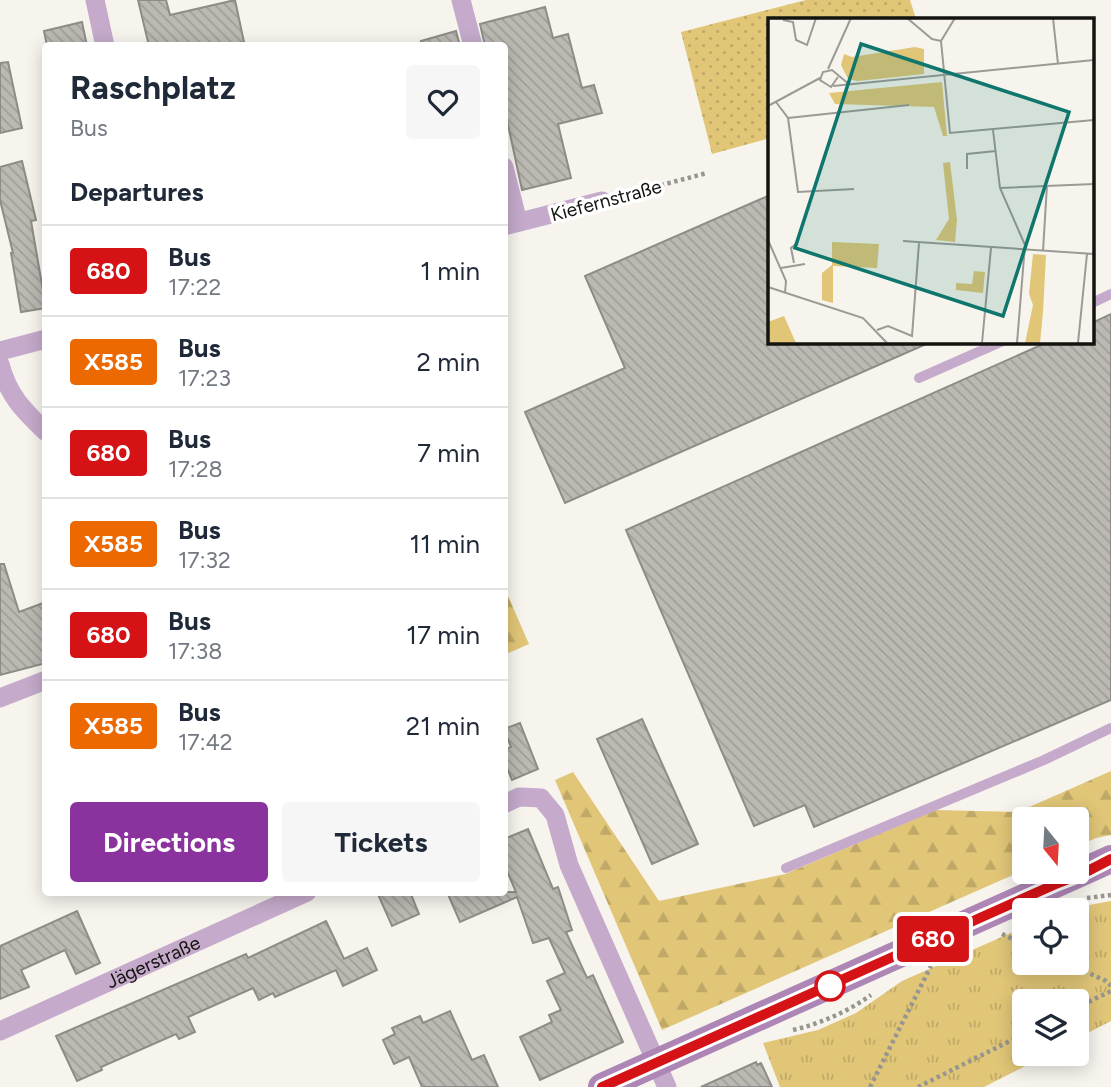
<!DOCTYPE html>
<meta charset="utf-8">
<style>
body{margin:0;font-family:Figtree,sans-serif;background:#f6f6f7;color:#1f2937;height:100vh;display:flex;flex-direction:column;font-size:26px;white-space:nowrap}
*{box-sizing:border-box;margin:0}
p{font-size:23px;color:#747a83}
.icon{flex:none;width:38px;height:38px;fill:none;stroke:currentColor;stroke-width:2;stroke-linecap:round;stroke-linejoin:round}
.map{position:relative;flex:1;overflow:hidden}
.drawer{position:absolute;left:42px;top:42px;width:466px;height:854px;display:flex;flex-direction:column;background:#fff;border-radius:7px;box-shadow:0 4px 18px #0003}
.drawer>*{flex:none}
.badge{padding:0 14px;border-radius:5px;font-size:24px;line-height:46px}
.needle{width:46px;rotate:162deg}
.buttons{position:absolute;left:1012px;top:807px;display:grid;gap:14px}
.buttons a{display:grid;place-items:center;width:77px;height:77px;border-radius:7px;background:#fff;box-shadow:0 4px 18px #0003;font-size:35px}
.map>.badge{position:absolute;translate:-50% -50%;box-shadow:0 0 0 4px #fff}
h2{padding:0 28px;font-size:26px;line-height:63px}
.round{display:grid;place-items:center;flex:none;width:74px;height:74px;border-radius:7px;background:#f6f6f7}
.head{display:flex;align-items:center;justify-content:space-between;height:119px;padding:0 28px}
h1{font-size:33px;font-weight:700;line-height:52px}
.action{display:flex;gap:14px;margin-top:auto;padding:14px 28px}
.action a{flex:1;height:80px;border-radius:7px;background:#8a329e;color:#fff;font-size:28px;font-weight:700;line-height:80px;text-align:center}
.action a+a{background:#f6f6f7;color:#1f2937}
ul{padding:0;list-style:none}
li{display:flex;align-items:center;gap:21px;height:91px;padding:0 28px;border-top:2px solid #e0e1e3}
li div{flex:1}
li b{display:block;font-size:26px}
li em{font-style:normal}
li .badge{min-width:77px;font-weight:700;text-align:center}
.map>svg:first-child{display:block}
.grass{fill:url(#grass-dots)}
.forest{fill:url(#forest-firs)}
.park{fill:url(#park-tufts)}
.building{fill:url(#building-back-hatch);stroke:#8e8c86;stroke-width:2}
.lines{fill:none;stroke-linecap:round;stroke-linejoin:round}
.path{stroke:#969590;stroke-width:4.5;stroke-dasharray:3.5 3.5;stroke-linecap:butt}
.lane{stroke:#c5aacb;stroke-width:10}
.street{stroke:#c5aacb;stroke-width:19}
.secondary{stroke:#ad86b6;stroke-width:28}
.line-casing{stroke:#fff;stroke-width:16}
.line{stroke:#d51317;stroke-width:10}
.stop-dot{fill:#fff;stroke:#d51317;stroke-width:3.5}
.labels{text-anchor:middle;stroke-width:7;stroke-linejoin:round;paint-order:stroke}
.street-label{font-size:19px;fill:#131310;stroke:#fff}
.inset-road{fill:none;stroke:#9b9a95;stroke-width:2}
.view{fill:#0f766e;fill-opacity:0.15;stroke:#0f766e;stroke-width:3.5}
.inset-edge{fill:none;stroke:#131310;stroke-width:3.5}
</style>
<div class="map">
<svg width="1111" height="1087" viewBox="0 0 1111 1087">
<defs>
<pattern id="grass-dots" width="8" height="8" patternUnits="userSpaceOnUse" patternTransform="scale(1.75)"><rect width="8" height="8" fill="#e1c678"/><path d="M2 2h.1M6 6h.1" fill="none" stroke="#c0a967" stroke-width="1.8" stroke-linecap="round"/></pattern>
<pattern id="forest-firs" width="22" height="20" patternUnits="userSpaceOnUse" patternTransform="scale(1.75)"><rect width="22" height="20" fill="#e1c678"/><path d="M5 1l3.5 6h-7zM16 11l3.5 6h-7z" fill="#c0a967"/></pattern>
<pattern id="park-tufts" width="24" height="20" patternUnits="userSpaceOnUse" patternTransform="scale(1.75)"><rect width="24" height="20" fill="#e1c678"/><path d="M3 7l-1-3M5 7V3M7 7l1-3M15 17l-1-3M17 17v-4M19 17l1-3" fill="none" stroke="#c0a967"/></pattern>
<pattern id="building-back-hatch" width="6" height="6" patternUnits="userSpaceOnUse" patternTransform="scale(1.75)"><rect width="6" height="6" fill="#bbb9b2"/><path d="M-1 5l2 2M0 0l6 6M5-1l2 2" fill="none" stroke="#a09e98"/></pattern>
</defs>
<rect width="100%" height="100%" fill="#f6f4ed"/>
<polygon class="grass" points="806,0 910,0 916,19 770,19 770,138 712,154 681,32"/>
<g class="forest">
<polygon points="504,587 529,644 504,655"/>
<polygon points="1111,771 1111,835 1096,838 1076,847 1076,819 1024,819 1024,870 662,1030 555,780 573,772 659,901 785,874 936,810 1018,812"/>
</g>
<polygon class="park" points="1111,901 1111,1021 1076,1039 1076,1001 1024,1001 1024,1054 1049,1054 984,1087 780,1087 763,1043 818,1030 856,1013 902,981 1024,927 1024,962 1076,962 1076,910 1062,910"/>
<g class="building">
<polygon points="138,0 166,0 170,15 235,0 244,42 229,46 149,46"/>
<polygon points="545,7 553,38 568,34 582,88 594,85 602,113 558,124 571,178 522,190 504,106 504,46 485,46 480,24"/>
<polygon points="82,22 87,46 47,46 44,31"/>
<polygon points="456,31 460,46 422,46 421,41"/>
<polygon points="8,62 22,128 0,133 0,63"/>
<polygon points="22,161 36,220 31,221 46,308 21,312 11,253 13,253 0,200 0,167"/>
<polygon points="770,195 770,341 933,341 565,503 525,412 625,368 585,276"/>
<polygon points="1111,314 1111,700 814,827 805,805 754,826 626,530 1050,341 1092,341 1092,323"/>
<polygon points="0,564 4,564 19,612 46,602 46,663 0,675"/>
<polygon points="642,719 698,844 652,864 597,739"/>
<polygon points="520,723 538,769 512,780 504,760 504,750 511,747 504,729"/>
<polygon points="528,829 553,889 558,887 572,930 566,932 587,978 593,975 623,1042 540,1080 520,1037 552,1022 549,1015 561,1010 547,981 565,973 549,938 533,943 517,897 460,922 447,892 516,892 504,864 504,839"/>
<polygon points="377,892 410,892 419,914 392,926"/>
<polygon points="77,911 100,963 76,974 65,950 21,970 29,987 0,999 0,946"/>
<polygon points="326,921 344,959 367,948 377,970 343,986 336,970 275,997 273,993 259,1000 253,988 188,1017 195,1032 179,1039 176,1034 101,1067 102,1070 77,1081 56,1036 246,954 248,958"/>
<polygon points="450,1011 472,1060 484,1055 498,1087 422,1087 409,1057 394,1064 383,1040 395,1034 392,1028 420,1016 423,1023"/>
<polygon points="756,1062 757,1065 761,1063 772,1087 701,1087"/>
</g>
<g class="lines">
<g class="path">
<polyline points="620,196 707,173"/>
<polyline points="1087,898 1111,895"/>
<polyline points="1002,934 1024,944"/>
<polyline points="1065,962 1106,981 1111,986"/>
<polyline points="1076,1008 1111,991"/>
<path d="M793 1030C822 1023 847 1012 871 995"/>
<polyline points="870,1087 931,966"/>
<polyline points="918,1087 1024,1034"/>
</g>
<g class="lane">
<polyline points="1092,303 1111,294"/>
<polyline points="919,378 1003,341"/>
<polyline points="786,868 1044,760 1111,728"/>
</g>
<g class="street">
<polyline points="95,0 105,46"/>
<polyline points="461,0 473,46"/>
<polyline points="504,167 518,222"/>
<polyline points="504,226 602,201"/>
<polyline points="0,351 46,339"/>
<path d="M0 364C8 395 23 410 46 432"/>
<polyline points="0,698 46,680"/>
<polyline points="504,804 519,797 541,798 555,815 569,865 667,1087"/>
<path id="s1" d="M0 1031 307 892"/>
</g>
<polyline class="secondary" points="602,1087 1111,859"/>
</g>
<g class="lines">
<defs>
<polyline id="line" points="602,1087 1058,883 1084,873 1111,859"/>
</defs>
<use href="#line" class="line-casing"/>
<use href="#line" class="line"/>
</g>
<circle class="stop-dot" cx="830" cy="986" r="14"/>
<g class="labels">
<g class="street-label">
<text transform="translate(606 200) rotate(-15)" y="7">Kiefernstraße</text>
<text dy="7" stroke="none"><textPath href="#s1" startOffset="168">Jägerstraße</textPath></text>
</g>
</g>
<g transform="translate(768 18)">
<rect width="326" height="326" fill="#f6f4ed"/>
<path d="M64 224 111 226 109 250 65 248V285L54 282V255L64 247ZM265 236 278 237 275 294 272 325H257L265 287 261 276ZM206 253 217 254 215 275 188 272V265L204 266Z" fill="#e1c678"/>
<path d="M174 64 179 118H175L166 89 67 86 61 75ZM182 144 189 202 187 224 168 222 181 201 175 145Z" fill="#e1c678"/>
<path d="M16 298 28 325H0V304Z" fill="#e1c678"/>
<path d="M147 29 156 31V56L90 63 80 61 73 47 76 36 84 39Z" fill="#e1c678"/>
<path class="inset-road" d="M139 0 164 21 173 23M187 0 173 23 182 115 326 102M285 0 290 46M15 2 25 4 28 22 39 27 48 0M60 51 83 0M70 59 63 69 52 62 55 54 64 52 82 67M65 68 326 42M8 84 20 100 30 174 86 171M0 88 52 60M20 100 141 87M225 112 232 170 257 227 249 325M199 151V136L228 133M232 170 326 166M0 222 18 263 17 275M135 223 326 236M275 233 279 167M26 245 23 230 28 226M13 250 37 246M0 269 95 300 119 325M109 312 120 308 144 318 151 225M214 325 223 230M310 325 319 236"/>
<path class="view" d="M93 26 301 94 235 298 27 230Z"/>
<rect width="326" height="326" class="inset-edge"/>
</g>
</svg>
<div class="buttons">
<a><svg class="needle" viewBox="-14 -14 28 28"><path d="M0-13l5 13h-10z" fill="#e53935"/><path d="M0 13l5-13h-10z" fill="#747a83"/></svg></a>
<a><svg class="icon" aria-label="locate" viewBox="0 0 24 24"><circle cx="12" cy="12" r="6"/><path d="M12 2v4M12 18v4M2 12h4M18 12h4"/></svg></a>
<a><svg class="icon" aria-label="layers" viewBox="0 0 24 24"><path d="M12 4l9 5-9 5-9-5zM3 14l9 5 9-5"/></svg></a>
</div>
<b class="badge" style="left:933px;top:939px;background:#d51317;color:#fff">680</b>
<section class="drawer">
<div class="head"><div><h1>Raschplatz</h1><p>Bus</p></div><a class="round"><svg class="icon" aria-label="heart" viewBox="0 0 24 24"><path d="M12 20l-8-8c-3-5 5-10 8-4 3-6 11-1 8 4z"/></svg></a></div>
<h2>Departures</h2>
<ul>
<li><span class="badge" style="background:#d51317;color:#fff">680</span><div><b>Bus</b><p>17:22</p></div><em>1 min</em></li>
<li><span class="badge" style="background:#ec6800;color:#fff">X585</span><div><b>Bus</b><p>17:23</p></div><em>2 min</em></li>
<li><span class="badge" style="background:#d51317;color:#fff">680</span><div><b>Bus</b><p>17:28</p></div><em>7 min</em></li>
<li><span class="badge" style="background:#ec6800;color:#fff">X585</span><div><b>Bus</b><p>17:32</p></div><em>11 min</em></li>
<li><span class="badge" style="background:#d51317;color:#fff">680</span><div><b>Bus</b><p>17:38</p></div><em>17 min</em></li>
<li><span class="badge" style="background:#ec6800;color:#fff">X585</span><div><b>Bus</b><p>17:42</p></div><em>21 min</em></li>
</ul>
<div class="action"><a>Directions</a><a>Tickets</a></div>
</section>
</div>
